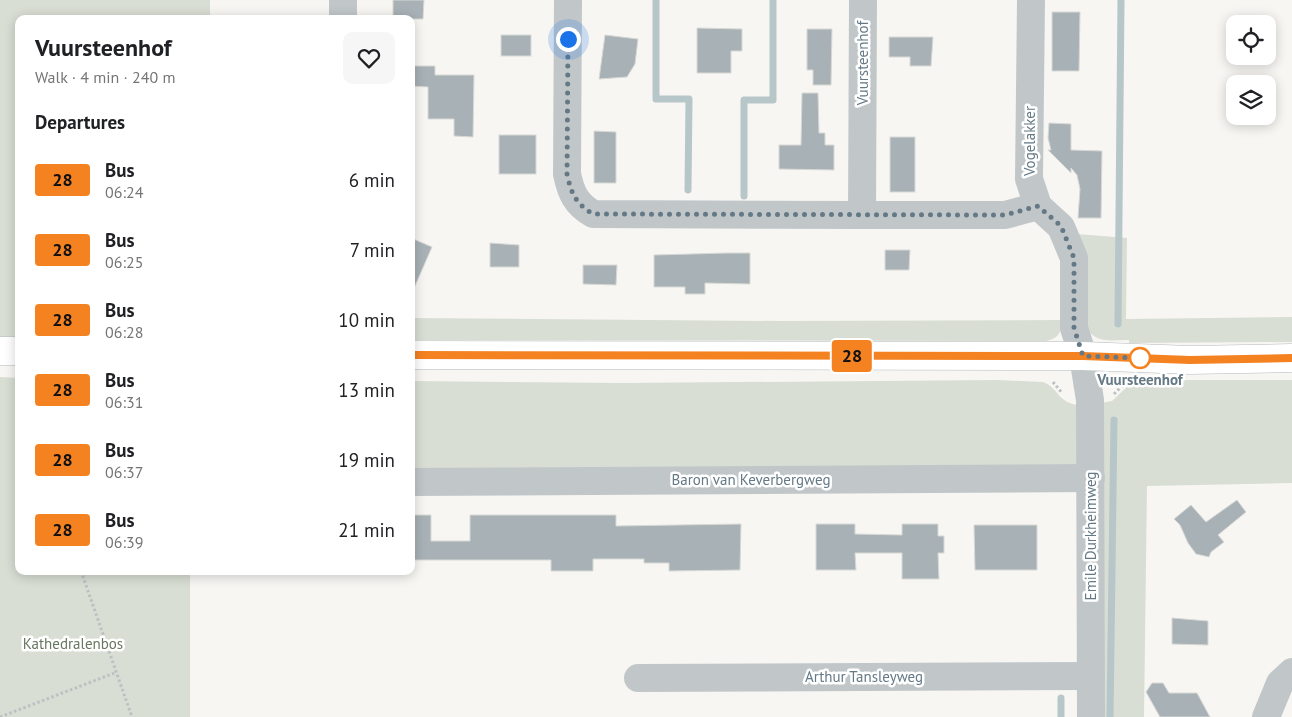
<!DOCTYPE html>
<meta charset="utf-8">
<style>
body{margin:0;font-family:"PT Sans",sans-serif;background:#f6f6f6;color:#202124;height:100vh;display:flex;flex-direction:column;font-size:19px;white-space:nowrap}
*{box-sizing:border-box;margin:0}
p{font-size:16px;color:#757577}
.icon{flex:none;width:28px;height:28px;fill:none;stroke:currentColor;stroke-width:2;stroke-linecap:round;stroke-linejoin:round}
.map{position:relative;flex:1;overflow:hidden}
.sheet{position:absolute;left:15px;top:15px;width:400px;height:560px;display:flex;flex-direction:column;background:#fff;border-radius:10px;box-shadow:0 2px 12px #0003}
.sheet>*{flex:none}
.badge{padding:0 10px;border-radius:4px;font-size:18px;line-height:32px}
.controls{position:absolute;left:1226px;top:15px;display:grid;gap:10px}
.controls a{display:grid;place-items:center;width:50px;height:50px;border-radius:10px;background:#fff;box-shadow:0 2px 12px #0003;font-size:25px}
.you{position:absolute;width:25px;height:25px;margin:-12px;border:4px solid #fff;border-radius:50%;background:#1a73e8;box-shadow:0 0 0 8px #1a73e833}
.map>.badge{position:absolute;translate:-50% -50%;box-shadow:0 0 0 2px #fff}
h2{padding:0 20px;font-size:19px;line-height:45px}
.round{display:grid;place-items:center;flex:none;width:52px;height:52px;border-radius:10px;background:#f6f6f6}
.headline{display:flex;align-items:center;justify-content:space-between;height:85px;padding:0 20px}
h1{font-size:24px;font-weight:700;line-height:38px}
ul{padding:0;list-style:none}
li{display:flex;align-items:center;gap:15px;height:70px;padding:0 20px}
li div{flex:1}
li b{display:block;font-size:19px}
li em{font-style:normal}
li .badge{min-width:55px;font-weight:700;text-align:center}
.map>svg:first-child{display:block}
.green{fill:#d8ded4}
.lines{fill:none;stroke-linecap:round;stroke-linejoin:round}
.stream{stroke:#b7c6c8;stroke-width:7}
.building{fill:#a8b2b6;stroke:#d8d8d5}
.secondary-casing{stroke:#b4babe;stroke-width:29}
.path{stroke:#bdc0c2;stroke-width:3;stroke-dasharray:2.5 2.5;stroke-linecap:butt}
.street{stroke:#c1c7c9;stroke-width:28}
.secondary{stroke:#fff;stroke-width:28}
.line-casing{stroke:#fff;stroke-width:11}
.line{stroke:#f58220;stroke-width:8}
.walk{stroke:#647985;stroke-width:5;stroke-dasharray:0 9}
.stop-dot{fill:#fff;stroke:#f58220;stroke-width:2.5}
.labels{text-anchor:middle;stroke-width:5;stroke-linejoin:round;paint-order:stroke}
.street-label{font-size:15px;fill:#647985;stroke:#fff}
.stop-label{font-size:15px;font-weight:bold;fill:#647985;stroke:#fff}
.park-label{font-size:15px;fill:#66775f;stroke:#fff}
</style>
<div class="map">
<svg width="1292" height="717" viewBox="0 0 1292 717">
<rect width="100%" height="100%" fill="#f7f6f3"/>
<g class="green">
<polygon points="0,0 210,0 210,19 19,19 19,339 0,339"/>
<path d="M1077 234 1127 238 1126 319 1292 317V342L1129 343V340C1111 340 1097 344 1086 328Z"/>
<path d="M411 318 778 321 1063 320C1061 333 1059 338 1046 341L411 340Z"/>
<polygon points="0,377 19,378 19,571 190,571 190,717 0,717"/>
<path d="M997 380 1043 382C1059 388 1056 401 1077 405L1078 461 1075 466 411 472V381L624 383Z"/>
<polygon points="1163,380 1292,380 1292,483 1147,486 1144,717 1097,717 1102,403 1112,401 1131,383"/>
</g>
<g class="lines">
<g class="stream">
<polyline points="656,0 656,99 689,99 688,190"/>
<polyline points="744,196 744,100 773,100 773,0"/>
<polyline points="1118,324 1121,0"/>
<polyline points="1061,717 1061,698"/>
<polyline points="1110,717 1114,420"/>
</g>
</g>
<g class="building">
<polygon points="393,0 424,0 423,19 393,19"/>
<polygon points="1052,12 1080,12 1079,71 1052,71"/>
<polygon points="697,28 742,29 742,51 731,51 731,73 697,73"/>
<polygon points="807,29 832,29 831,85 813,85 813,70 807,70"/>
<rect x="501" y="35" width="30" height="21"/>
<polygon points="605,35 638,39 635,64 627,77 599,79"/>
<polygon points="889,37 933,37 931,66 910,66 910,57 889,57"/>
<polygon points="411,66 435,66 435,75 474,75 473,137 454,136 454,119 428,119 428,87 411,86"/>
<polygon points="802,93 818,93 819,133 825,133 825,145 834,145 834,170 779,169 779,145 801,145"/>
<polygon points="1049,123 1071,124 1071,150 1102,151 1101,218 1078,218 1080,189 1077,175 1071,168 1071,173 1048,150 1051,150 1048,138"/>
<polygon points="594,131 616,132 616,183 594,183"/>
<rect x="499" y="135" width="37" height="39"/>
<rect x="890" y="137" width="25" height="55"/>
<polygon points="411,238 432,247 411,295"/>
<polygon points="490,243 519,245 519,267 490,267"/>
<polygon points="885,250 910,250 909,270 885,270"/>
<polygon points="727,253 750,253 750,284 705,283 705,294 685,294 685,287 654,287 654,255"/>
<polygon points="583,265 617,265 616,285 583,284"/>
<polygon points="1237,500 1246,512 1218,535 1224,542 1211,552 1209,557 1196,554 1188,543 1180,525 1174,519 1191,505 1206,522"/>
<polygon points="411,515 431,515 431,541 470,541 470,515 616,515 616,526 741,524 740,570 669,571 669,563 644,563 644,559 593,559 593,571 551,571 551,560 411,560"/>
<polygon points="816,524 855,524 855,534 902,535 902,524 938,524 938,536 944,536 944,553 938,553 939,579 902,579 902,553 855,553 856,570 816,570"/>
<polygon points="974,525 1037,525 1037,570 975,570"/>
<polygon points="1172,618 1208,621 1208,645 1172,644"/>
<polygon points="1152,683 1163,683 1169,693 1197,693 1210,717 1160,717 1146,692"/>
</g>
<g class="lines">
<defs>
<g id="secondary">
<polyline points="0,351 19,351"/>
<polyline points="411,355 1083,356 1190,360 1292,358"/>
</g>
</defs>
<use href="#secondary" class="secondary-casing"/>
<g class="path">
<polyline points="1053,382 1062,393"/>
<polyline points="1114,394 1125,383"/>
<polyline points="81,571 132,717"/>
<polyline points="0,717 117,672"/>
</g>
<g class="street">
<path d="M568 0 567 174C571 193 576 204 593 214L862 215 863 0"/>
<polyline points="1031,0 1029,179 1038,206 1061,227 1074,258 1074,328 1083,356 1090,400 1091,717"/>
<polyline points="343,19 343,0"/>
<polyline points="862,215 1005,215 1038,206"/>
<polyline points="411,482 1091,478"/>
<polyline points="638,678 1091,676"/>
<polyline points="1266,717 1280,683 1292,672"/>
</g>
<use href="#secondary" class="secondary"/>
</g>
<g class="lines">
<defs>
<polyline id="line" points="411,355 1083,356 1190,360 1292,358"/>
</defs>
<use href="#line" class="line-casing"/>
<use href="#line" class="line"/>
<path class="walk" d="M568 39 567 174C571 193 576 204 593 214L1005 215 1038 206 1061 226 1074 258V328L1083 356 1140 358"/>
</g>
<circle class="stop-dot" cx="1140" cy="358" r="10"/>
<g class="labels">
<g class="street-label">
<text transform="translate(863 63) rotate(-90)" y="5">Vuursteenhof</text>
<text transform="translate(1030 141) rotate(-90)" y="5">Vogelakker</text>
<text x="751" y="485">Baron van Keverbergweg</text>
<text transform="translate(1091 536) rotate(-90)" y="5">Emile Durkheimweg</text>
<text x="864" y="682">Arthur Tansleyweg</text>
</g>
<g class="stop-label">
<text x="1140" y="385">Vuursteenhof</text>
</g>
<g class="park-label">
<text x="73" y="649">Kathedralenbos</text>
</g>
</g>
</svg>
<div class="controls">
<a><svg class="icon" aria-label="locate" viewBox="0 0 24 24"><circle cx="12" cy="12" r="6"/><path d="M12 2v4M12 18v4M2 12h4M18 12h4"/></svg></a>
<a><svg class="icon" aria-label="layers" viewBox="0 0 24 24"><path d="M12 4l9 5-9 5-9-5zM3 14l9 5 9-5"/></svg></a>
</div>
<div class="you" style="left:568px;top:39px"></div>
<b class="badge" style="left:852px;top:356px;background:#f58220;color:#111">28</b>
<section class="sheet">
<div class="headline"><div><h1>Vuursteenhof</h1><p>Walk · 4 min · 240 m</p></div><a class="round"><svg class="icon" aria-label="heart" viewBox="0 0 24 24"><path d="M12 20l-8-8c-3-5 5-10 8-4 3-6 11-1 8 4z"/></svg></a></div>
<h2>Departures</h2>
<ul>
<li><span class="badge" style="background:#f58220;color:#111">28</span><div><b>Bus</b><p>06:24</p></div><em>6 min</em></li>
<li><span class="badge" style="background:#f58220;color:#111">28</span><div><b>Bus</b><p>06:25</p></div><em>7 min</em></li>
<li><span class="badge" style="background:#f58220;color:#111">28</span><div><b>Bus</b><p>06:28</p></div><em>10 min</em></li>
<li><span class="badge" style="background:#f58220;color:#111">28</span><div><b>Bus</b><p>06:31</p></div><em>13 min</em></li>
<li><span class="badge" style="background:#f58220;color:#111">28</span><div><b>Bus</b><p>06:37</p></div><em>19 min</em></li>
<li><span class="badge" style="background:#f58220;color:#111">28</span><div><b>Bus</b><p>06:39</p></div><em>21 min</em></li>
</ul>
</section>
</div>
